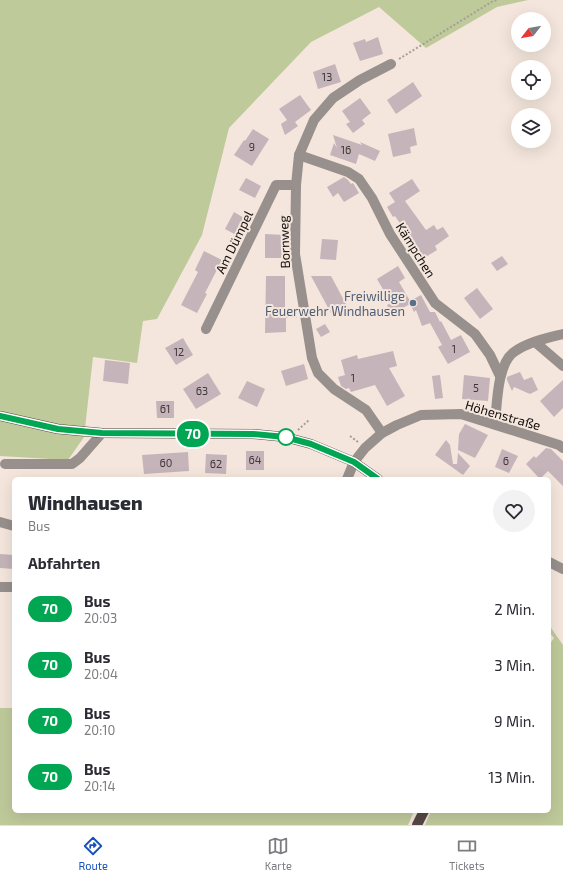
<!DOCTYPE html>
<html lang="de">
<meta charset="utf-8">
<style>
body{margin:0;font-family:"Exo 2",sans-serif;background:#f2f2f3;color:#2b2b33;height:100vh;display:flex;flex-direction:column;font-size:15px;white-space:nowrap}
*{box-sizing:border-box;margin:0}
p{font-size:13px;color:#7c7c81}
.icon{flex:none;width:22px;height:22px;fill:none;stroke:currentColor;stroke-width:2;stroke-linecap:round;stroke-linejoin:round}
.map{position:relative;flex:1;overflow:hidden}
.details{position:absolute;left:12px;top:477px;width:539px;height:336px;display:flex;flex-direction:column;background:#fff;border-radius:6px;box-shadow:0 4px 16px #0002}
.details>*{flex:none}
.badge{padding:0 8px;border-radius:13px;font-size:14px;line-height:26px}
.needle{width:26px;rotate:239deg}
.buttons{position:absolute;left:511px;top:12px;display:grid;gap:8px}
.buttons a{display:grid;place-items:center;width:40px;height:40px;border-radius:50%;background:#fff;box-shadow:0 4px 16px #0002;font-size:20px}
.map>.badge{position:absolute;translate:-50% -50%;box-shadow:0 0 0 2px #fff}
h2{padding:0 16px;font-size:15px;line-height:36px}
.round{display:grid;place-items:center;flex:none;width:42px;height:42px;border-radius:21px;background:#f2f2f3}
.overview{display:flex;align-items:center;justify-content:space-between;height:68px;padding:0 16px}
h1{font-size:19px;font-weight:800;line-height:30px}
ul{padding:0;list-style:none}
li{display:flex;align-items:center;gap:12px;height:56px;padding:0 16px}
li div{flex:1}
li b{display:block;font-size:15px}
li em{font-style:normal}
li .badge{min-width:44px;font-weight:700;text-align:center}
.dock{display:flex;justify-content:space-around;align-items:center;height:56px;border-top:1px solid #e1e1e2;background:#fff;font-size:11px;color:#7c7c81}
.dock a{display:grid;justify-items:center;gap:2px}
.dock .active{color:#1651bc}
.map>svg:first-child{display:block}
.green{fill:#bfca9b}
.building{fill:#c5b4ba}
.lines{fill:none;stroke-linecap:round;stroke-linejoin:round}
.path{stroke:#a79d95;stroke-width:2;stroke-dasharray:2 2;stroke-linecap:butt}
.minor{stroke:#97908d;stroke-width:10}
.major{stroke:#544844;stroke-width:10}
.line-casing{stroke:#fff;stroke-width:9}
.line{stroke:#00a651;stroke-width:6}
.service-dot{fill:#5c6f8a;stroke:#f4e6dc;stroke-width:1.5}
.stop-dot{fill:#fff;stroke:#00a651;stroke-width:2}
.labels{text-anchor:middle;stroke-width:4;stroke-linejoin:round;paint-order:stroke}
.number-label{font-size:11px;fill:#3f3837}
.street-label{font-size:13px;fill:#120e0b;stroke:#f4e6dc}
.service-label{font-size:13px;fill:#4e5e75;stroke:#f4e6dc;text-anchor:end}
</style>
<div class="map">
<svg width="563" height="825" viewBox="0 0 563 825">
<rect width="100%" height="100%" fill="#f4e6dc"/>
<g class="green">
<polygon points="0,0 528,0 497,7 426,48 379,7 311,42 229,128 202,235 157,319 143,321 137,363 93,357 84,437 68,460 0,456"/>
<polygon points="549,625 563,645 563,825 425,825 431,811 549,811 549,645 554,638 549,632"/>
<polygon points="0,708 14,708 14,811 414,811 408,825 0,825"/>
</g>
<g class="building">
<polygon points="378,37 383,54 360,61 353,43 365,39 366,42"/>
<polygon points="335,64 341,82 318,89 313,72"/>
<polygon points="413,82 422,96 396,114 387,100"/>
<polygon points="300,95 311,110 295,122 298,126 285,135 281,124 287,120 279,109"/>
<polygon points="360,98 371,113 362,120 365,124 353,133 346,124 350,122 342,111"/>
<polygon points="414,128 417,145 410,147 411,153 393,157 388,134"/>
<polygon points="253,129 269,139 252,166 234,155 244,140 245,141"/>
<polygon points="333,135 362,145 360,142 380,151 375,161 359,154 356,164 330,155 334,143 337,148"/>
<polygon points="344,177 348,180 351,184 353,183 359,193 344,202 338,193 333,197 327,187"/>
<polygon points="246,178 261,186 255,198 239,190"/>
<polygon points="412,179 420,191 405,201 426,230 434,225 437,230 443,227 449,236 435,246 437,250 424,258 408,233 407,234 395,216 393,217 387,207 395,202 389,193"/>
<polygon points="234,212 249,221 240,237 225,229"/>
<polygon points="265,234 286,235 286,258 265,258"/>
<polygon points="322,239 338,240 336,260 320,259"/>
<polygon points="204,251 222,260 205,293 207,294 197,313 181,305 198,272 195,270"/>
<polygon points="502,256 508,264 497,271 491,263"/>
<polygon points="398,266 405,278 399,282 410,301 421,295 430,312 435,312 440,322 441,321 451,340 461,335 470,352 448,364 438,347 442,345 430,323 422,326 416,310 414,312 410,304 392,314 387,305 391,303 377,279"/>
<polygon points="266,276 285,276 285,308 297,308 297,318 286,318 286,332 265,333"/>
<polygon points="311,276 331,276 347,306 332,315"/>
<polygon points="477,288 493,309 480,319 464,298"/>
<polygon points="325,324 330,332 321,337 316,329"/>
<polygon points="183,338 193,355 176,365 165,348"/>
<polygon points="393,351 397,366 389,368 405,396 387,406 375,385 351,392 349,388 346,389 341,386 338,377 345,375 341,360 357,355 358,359"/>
<polygon points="105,360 130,363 128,384 103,381"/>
<polygon points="304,364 308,379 286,386 281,371"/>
<polygon points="520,372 524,380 532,377 538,390 530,394 514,387 512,391 507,380 507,377"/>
<polygon points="208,373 221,394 196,409 183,389"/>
<polygon points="440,375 443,398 435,399 432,376"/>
<polygon points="464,375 490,378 488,401 462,399"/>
<polygon points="563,380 563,408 554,417 540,401"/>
<polygon points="247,381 265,389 257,407 238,398"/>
<polygon points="156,401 174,401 174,418 157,418"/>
<polygon points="465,424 488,435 475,458 458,450 459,434"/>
<polygon points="446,440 450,445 453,464 457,464 458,453 470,466 463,475 435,455"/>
<polygon points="546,448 551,449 563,461 563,486 548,471 540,479 526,464 534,456 536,458"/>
<polygon points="502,449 518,456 509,473 495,467"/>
<rect x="246" y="451" width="18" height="19"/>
<polygon points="188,452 189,471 144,474 142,455"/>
<polygon points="206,454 227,455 226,474 205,473"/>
<polygon points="0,554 14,555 14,569 0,568"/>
</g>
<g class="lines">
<g class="path">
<polyline points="399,59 493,1 498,0"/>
<polyline points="298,430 309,420"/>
<polyline points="350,436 358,442"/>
</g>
<g class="minor">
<polyline points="299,155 348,172 359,179 372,198 390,234 435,303 475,334 490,355 500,376"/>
<polyline points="206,329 276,185 296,185"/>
<polyline points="535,342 563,366"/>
<path d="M495 424C497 405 497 364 514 352 528 342 547 338 563 334"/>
<polyline points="382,433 366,410 334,389 318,373 312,358 295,254 296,185 299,155 314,120 333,98 360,80 391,64"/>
<polyline points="5,464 72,464 80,458 102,433"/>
<polyline points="347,479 354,462 365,448 382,433 397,425 421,415 461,414 559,445 563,448"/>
<polyline points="0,522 14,526"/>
<polyline points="549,562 563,569"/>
<polyline points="0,587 14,587"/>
</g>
<g class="major">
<polyline points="0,416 58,429 102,433 253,434 285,437 311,444 354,462 378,479"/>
<polyline points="417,825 424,811"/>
</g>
</g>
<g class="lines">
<defs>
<polyline id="line" points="0,416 58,429 102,433 253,434 285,437 311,444 354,462 378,479"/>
</defs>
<use href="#line" class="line-casing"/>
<use href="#line" class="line"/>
</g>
<circle class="service-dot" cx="413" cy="303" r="4"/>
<circle class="stop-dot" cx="286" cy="437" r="8"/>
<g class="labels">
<g class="number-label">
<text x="327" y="81">13</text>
<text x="252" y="151">9</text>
<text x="346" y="154">16</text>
<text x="454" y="353">1</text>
<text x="179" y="356">12</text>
<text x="353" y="382">1</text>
<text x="476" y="392">5</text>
<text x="202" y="395">63</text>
<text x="165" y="413">61</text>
<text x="255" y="464">64</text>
<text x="506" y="465">6</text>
<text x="166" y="467">60</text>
<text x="216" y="468">62</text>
</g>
<g class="street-label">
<text transform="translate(234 242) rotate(-64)" y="5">Am Dümpel</text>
<text transform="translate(284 242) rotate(-92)" y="5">Bornweg</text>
<text transform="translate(416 250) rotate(58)" y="5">Kämpchen</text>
<text transform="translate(503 415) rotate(16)" y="5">Höhenstraße</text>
</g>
<g class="service-label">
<text x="405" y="301">Freiwillige<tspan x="405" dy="15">Feuerwehr Windhausen</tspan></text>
</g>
</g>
</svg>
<div class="buttons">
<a><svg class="needle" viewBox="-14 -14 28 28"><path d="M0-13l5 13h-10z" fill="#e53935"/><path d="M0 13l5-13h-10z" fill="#7c7c81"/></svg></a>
<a><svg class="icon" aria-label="locate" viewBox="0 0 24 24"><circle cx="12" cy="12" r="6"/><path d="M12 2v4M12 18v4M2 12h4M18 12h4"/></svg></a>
<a><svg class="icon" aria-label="layers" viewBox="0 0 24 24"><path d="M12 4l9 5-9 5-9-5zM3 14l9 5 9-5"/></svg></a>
</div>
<b class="badge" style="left:193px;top:434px;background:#00a651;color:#fff">70</b>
<section class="details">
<div class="overview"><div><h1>Windhausen</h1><p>Bus</p></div><a class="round"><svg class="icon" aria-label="heart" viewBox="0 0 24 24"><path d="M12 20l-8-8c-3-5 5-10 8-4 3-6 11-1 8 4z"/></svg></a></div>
<h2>Abfahrten</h2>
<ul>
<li><span class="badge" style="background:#00a651;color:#fff">70</span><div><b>Bus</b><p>20:03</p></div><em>2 Min.</em></li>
<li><span class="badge" style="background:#00a651;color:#fff">70</span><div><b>Bus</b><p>20:04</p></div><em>3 Min.</em></li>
<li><span class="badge" style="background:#00a651;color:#fff">70</span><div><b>Bus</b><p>20:10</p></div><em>9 Min.</em></li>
<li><span class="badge" style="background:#00a651;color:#fff">70</span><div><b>Bus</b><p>20:14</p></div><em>13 Min.</em></li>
</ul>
</section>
</div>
<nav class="dock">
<a class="active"><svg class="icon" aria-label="directions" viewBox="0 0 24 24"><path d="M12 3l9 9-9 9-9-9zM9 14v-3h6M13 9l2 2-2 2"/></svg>Route</a>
<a><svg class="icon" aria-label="map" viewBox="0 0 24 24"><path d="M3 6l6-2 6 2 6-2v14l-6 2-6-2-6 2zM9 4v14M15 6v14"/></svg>Karte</a>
<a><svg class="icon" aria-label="tickets" viewBox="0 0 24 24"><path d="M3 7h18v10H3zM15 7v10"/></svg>Tickets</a>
</nav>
